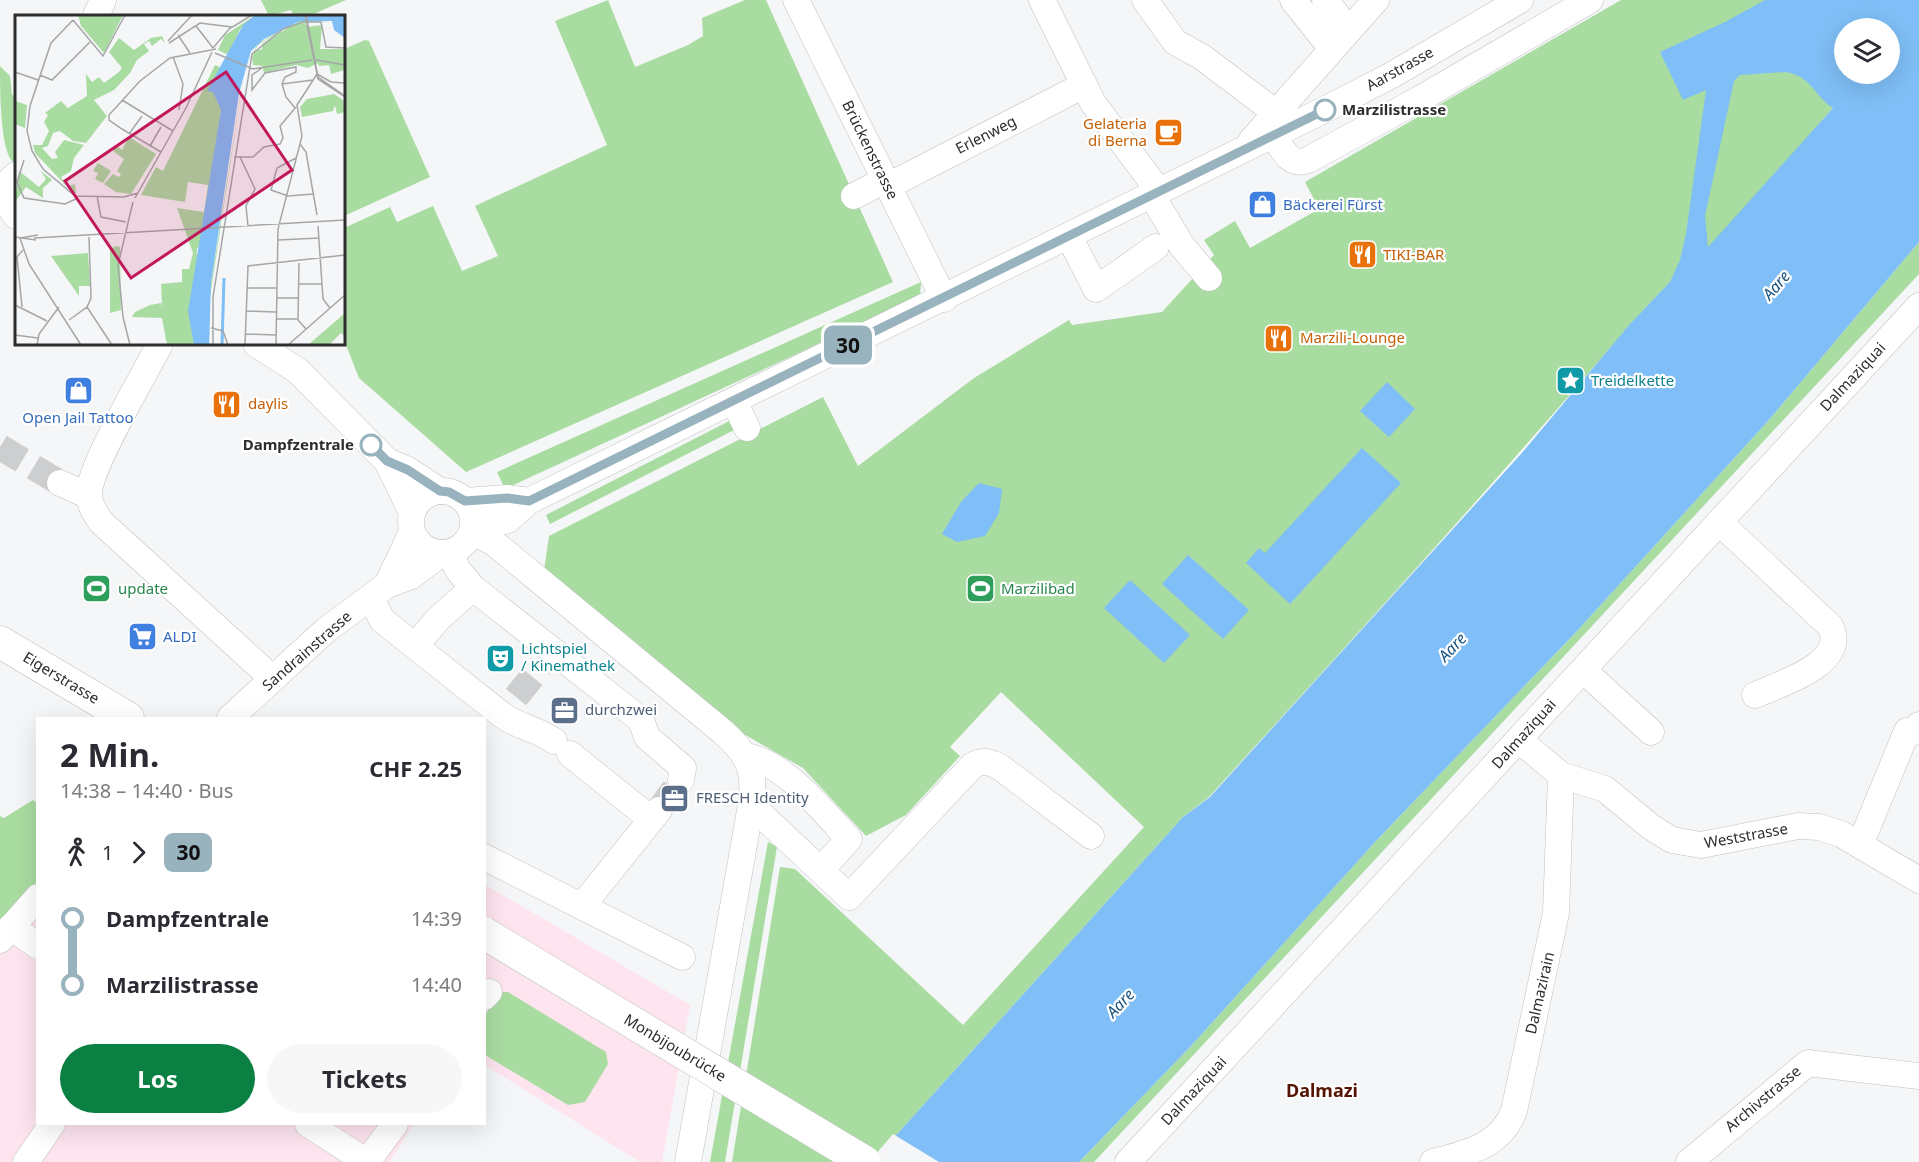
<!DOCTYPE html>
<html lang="de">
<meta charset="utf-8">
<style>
body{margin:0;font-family:"Noto Sans",sans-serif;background:#f7f7f7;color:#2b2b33;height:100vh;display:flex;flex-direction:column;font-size:22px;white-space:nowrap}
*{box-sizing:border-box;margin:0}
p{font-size:20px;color:#7c7c81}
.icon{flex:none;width:33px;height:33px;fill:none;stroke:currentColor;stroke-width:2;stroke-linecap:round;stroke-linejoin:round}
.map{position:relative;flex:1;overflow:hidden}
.drawer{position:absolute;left:36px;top:717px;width:450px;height:408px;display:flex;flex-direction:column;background:#fff;border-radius:0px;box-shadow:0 6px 24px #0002}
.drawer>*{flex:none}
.badge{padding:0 12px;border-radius:9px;font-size:21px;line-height:39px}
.fabs{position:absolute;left:1834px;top:18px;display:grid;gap:12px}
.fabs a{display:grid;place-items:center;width:66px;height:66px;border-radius:50%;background:#fff;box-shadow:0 6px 24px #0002;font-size:30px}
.map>.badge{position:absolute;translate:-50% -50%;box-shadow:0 0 0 3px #fff}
.legs{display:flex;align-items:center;gap:9px;height:66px;padding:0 24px;font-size:20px}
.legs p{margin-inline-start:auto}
.head{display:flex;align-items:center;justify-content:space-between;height:102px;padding:0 24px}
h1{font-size:33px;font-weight:700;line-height:45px}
.action{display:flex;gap:12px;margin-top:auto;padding:12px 24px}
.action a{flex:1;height:69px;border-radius:36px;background:#0b8043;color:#fff;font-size:24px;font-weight:700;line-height:69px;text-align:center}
.action a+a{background:#f7f7f7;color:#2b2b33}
ul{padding:0 24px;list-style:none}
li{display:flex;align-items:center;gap:21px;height:66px;font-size:22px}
li i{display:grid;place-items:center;width:9px;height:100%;margin:0 8px;background:currentColor}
li i::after{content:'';width:15px;height:15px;margin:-8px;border:4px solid;border-radius:50%;background:#fff}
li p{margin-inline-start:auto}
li:first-child i{background:linear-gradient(#0000 50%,currentColor 0)}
li:last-child i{background:linear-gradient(currentColor 50%,#0000 0)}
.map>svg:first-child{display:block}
.industrial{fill:#fde4ef}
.green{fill:#a9dca1}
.water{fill:#7fbef6;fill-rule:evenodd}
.pier{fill:#f5f6f7}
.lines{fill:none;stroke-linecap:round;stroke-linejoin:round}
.minor-tunnel{stroke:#cdcecf;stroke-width:26;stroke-dasharray:26 13;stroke-linecap:butt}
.minor-casing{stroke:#bfc0c1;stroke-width:27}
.major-casing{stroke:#bfc0c1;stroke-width:33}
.minor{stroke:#fff;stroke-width:26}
.major{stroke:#fff;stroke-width:32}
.major-bridge-casing{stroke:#bfc0c1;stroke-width:33;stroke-linecap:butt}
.major-bridge{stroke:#fff;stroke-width:32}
.line-1-casing{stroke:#fff;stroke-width:14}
.line-1{stroke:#99b3be;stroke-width:9}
.stop-1-dot{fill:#fff;stroke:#99b3be;stroke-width:3}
.labels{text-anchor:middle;stroke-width:4.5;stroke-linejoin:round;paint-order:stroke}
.street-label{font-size:15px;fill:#2d2d2e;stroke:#fff}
.stop-label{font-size:15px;font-weight:bold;fill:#2d2d2e;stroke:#fff;text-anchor:start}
.food-label{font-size:15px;fill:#c56008;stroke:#fff;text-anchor:start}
.shop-label{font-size:15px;fill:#366cbe;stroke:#fff;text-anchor:start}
.culture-label{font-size:15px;fill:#0d838f;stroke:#fff;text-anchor:start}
.leisure-label{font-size:15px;fill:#27864d;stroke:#fff;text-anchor:start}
.service-label{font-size:15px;fill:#4e5e75;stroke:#fff;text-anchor:start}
.water-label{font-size:16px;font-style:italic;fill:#1a5481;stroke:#fff}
.quarter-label{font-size:18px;font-weight:bold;fill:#551302;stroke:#fff}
.inset-river{fill:none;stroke:#7fbef6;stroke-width:3}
.inset-road{fill:none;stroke:#a5a6a7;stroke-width:1.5}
.view{fill:#c2185b;fill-opacity:0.15;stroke:#c2185b;stroke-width:3}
.inset-edge{fill:none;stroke:#2d2d2e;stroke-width:3}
</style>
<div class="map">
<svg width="1919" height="1162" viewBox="0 0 1919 1162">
<rect width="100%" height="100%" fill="#f5f6f7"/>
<g class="industrial">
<polygon points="484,884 690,1005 662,1162 640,1162 485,1065"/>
<polygon points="37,902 38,1124 414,1124 389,1162 0,1162 0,945"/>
</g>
<g class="green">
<polygon points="261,0 346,0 309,16 294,16 291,10 269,16"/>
<polygon points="608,0 635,67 688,45 703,36 702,18 745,0 766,0 893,282 466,472 359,378 344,340 344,228 390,207 397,222 433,206 462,271 498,256 475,206 607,145 555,21"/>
<path d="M1621 0H1919L1890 28H1845V74H1863C1812 131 1763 190 1710 246 1684 273 1654 296 1630 325 1493 485 1351 641 1209 797L1183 817 872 1162H732L780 867 795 869 963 1025 1144 827 1001 692 950 747 960 756 906 815 866 836 803 768 712 716 544 571 549 536 823 397 858 466 974 378 1069 320 1072 325 1162 312 1214 255 1204 240 1235 221 1250 248 1319 209 1305 182Z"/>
<polygon points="365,40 369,41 430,177 344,216 344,49"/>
<path d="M0 66 10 76 12 95 16 96 15 163C0 157 0 87 0 66Z"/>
<polygon points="1919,242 1919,274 1094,1162 1079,1162 1191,1046 1376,841 1577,631 1768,421"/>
<polygon points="921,282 920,297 505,489 497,472"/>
<polygon points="735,418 740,427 550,524 546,515"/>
<polygon points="33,800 37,803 37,894 0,936 0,816 4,818"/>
<polygon points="768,842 777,847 725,1162 710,1162"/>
<polygon points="502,992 508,992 606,1052 608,1064 585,1102 568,1105 485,1055 484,1016"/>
</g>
<g class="water">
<path d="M1765 0H1919V242L1768 421 1577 631 1376 841 1191 1046 1079 1162H872L1183 817 1210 797 1521 454 1630 324 1670 282 1680 260 1686 234 1706 90 1683 100 1660 52 1725 22ZM1845 28H1890V74H1845ZM1785 72C1811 75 1814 96 1833 108L1708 247 1705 216 1734 81 1740 75Z"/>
<polygon points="1387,382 1415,409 1389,437 1360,411"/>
<polygon points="1362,448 1401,483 1290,604 1246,563 1259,548 1265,553"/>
<polygon points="979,483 1002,489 999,513 985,536 957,542 942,534 961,502"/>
<polygon points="1188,555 1249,610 1223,639 1162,584"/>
<polygon points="1130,580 1190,635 1164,663 1104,608"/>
</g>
<polygon class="pier" points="893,1134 939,1162 869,1162"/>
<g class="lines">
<g class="minor-tunnel">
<polyline points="0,447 60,483"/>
<polyline points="516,697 541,666"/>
<polyline points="659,810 681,780"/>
</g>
<defs>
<g id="minor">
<polyline points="796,0 944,299"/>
<polyline points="1042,0 1093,103 1158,190"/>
<polyline points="1145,0 1175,42 1202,57 1276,113"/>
<polyline points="1293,0 1332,49"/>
<polyline points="1325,0 1349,30"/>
<polyline points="96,16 103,0"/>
<path d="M1274 135C1282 149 1289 167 1308 160L1418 100 1590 0"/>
<polyline points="1251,141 1376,0"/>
<polyline points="888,186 1084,85"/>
<polyline points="0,190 16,175"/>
<polyline points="0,193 16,216"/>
<polyline points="1151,194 1182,246 1209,278"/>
<polyline points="854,196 885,180"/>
<polyline points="1069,236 1096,289 1156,247"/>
<path d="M160 344C145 373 90 466 89 493 89 504 95 513 101 522L273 679"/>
<polyline points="256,344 298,371 387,461 412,513"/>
<polyline points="734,401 747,428"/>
<polyline points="387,461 408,470 440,491"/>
<polyline points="60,483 89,496"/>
<circle cx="442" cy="522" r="31"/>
<polyline points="465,501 507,498 529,501"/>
<path d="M1719 522 1830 626C1850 663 1780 684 1755 695"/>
<polyline points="473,529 508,520 529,501 1326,109 1392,75 1520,0"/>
<path d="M472 532 493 542 723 732C749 755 756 771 751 805L688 1162"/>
<polyline points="450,553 458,570 473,588 641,720 647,737 683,768 681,780"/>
<polyline points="387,585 412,532"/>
<path d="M371 598 382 620 502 715C518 727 538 729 554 741"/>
<polyline points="415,646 438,619 473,588"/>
<polyline points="1583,670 1651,732"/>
<polyline points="230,718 326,630 387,585 411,576 442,553"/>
<polyline points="1519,740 1561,775 1605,789 1651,827 1672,840 1701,845 1798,826 1819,827 1841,834 1919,880"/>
<polyline points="570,754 651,819"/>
<path d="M745 756C783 761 824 812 849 839L821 870"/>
<path d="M751 805 849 897 972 766C982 759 990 762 1000 767L1091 836"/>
<polyline points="1860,845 1907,731 1915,732 1919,725"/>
<polyline points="484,857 682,957"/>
<polyline points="582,906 659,810"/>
<polyline points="11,927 38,946"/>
<polyline points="0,940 38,897"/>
<polyline points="484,997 489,992"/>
<polyline points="308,1124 367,1162"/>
<polyline points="26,1162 52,1124"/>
<polyline points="367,1162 395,1124"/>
<polyline points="1128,1162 1919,306"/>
<path d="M1433 1162C1467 1153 1500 1147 1514 1111L1556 913 1561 775"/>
<polyline points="1689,1162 1808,1063 1919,1076"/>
</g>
<polyline id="major" points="0,642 128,718"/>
</defs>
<use href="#minor" class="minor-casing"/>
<use href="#major" class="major-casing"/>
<use href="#minor" class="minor"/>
<use href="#major" class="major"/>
<defs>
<polyline id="major-bridge" points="484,933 865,1162"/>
</defs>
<use href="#major-bridge" class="major-bridge-casing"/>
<use href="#major-bridge" class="major-bridge"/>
</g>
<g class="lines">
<defs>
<polyline id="line-1" points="371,445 387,461 408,470 440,491 449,492 465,501 507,498 529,501 1325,110"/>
</defs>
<use href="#line-1" class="line-1-casing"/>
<use href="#line-1" class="line-1"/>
</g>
<defs>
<symbol id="cafe-square" viewBox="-11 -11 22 22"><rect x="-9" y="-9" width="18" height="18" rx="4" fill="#e8710a" stroke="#fff"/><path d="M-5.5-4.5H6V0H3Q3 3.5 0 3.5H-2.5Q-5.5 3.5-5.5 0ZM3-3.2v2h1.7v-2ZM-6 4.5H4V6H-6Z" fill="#fff"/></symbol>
<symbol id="shop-square" viewBox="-11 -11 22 22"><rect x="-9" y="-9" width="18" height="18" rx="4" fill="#3f7fe0" stroke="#fff"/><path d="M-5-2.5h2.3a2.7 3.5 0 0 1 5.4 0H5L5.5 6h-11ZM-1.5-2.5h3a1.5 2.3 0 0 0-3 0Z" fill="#fff"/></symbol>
<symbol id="restaurant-square" viewBox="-11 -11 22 22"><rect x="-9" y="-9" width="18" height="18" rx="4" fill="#e8710a" stroke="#fff"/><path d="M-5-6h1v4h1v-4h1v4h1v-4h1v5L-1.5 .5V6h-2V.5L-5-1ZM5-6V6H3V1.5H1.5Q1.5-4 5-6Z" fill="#fff"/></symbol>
<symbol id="sight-square" viewBox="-11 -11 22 22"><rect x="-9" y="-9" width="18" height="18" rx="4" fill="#0f9aa8" stroke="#fff"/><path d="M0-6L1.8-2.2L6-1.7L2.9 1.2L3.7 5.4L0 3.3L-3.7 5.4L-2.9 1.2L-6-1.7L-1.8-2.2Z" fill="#fff"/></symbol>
<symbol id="stadium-square" viewBox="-11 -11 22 22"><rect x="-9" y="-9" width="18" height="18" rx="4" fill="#2e9e5b" stroke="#fff"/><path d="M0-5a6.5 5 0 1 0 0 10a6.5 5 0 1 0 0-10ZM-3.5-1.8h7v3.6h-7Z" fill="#fff"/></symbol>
<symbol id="supermarket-square" viewBox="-11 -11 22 22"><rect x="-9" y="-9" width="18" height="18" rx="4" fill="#3f7fe0" stroke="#fff"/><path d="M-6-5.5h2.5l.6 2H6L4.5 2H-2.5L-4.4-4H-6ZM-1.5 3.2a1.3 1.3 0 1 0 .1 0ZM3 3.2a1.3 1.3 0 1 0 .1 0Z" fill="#fff"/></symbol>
<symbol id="theatre-square" viewBox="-11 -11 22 22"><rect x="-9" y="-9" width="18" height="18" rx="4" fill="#0f9aa8" stroke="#fff"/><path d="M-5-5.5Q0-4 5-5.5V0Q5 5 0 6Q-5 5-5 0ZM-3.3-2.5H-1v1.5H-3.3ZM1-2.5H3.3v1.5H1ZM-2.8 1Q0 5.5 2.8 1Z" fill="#fff"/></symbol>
<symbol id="office-square" viewBox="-11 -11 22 22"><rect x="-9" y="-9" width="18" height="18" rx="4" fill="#5c6f8a" stroke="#fff"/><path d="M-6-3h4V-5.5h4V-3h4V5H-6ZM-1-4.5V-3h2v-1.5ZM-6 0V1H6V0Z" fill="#fff"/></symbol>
</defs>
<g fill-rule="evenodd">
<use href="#cafe-square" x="1152" y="116" width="33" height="33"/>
<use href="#shop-square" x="1246" y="188" width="33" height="33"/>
<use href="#restaurant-square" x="1346" y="238" width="33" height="33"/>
<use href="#restaurant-square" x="1262" y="322" width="33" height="33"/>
<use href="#sight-square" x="1554" y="364" width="33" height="33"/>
<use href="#shop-square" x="62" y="374" width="33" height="33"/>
<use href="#restaurant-square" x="210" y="388" width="33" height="33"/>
<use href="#stadium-square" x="80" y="572" width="33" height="33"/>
<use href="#stadium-square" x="964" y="572" width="33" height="33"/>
<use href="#supermarket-square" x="126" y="620" width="33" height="33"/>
<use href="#theatre-square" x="484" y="642" width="33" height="33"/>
<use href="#office-square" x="548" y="694" width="33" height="33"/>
<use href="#office-square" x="658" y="782" width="33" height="33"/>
</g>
<g class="stop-1-dot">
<circle cx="1325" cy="110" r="10"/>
<circle cx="371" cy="445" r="10"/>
</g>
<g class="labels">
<g class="street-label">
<text transform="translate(1400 69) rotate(-29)" y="5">Aarstrasse</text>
<text transform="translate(986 135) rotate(-27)" y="5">Erlenweg</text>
<text transform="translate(870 150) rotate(64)" y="5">Brückenstrasse</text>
<text transform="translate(1853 377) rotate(-47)" y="5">Dalmaziquai</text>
<text transform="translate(307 651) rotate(-41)" y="5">Sandrainstrasse</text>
<text transform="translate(61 678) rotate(31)" y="5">Eigerstrasse</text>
<text transform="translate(1524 734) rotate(-48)" y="5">Dalmaziquai</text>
<text transform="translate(1746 836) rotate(-10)" y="5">Weststrasse</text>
<text transform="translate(1540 993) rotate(-77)" y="5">Dalmazirain</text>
<text transform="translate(675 1048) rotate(31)" y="5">Monbijoubrücke</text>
<text transform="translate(1194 1091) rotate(-47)" y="5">Dalmaziquai</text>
<text transform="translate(1763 1099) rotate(-40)" y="5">Archivstrasse</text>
</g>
<g class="stop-label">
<text x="1342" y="115">Marzilistrasse</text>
<text x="354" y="450" text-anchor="end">Dampfzentrale</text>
</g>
<g class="food-label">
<text x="1147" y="129" text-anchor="end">Gelateria<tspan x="1147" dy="17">di Berna</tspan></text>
<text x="1383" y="260">TIKI-BAR</text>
<text x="1300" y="343">Marzili-Lounge</text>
<text x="248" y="409">daylis</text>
</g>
<g class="shop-label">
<text x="1283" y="210">Bäckerei Fürst</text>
<text x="78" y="423" text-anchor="middle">Open Jail Tattoo</text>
<text x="163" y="642">ALDI</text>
</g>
<g class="culture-label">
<text x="1591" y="386">Treidelkette</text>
<text x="521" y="654">Lichtspiel<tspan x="521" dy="17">/ Kinemathek</tspan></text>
</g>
<g class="leisure-label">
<text x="118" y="594">update</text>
<text x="1001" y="594">Marzilibad</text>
</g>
<g class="service-label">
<text x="585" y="715">durchzwei</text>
<text x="696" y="803">FRESCH Identity</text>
</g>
<g class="water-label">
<text transform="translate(1776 285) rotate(-49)" y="6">Aare</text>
<text transform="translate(1452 647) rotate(-47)" y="6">Aare</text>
<text transform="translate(1120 1003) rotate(-47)" y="6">Aare</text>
</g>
<g class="quarter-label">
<text x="1322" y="1097">Dalmazi</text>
</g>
</g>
<g transform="translate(15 15)">
<rect width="330" height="330" fill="#f5f6f7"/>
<path d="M63 0H108L89 38 66 11ZM239 1 225 14 213 40 203 35 210 20ZM285 6 302 5 317 6 278 8 243 30 230 52 195 282 194 330V281L230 52 243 29 276 8ZM290 8 292 12 307 10 305 34H330V55L316 59 314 50 304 51 303 48 293 53 281 50 249 58 247 51 238 50 237 43 240 36 247 34V29L279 9ZM147 21 150 28 146 24 137 31 134 26 129 29 134 36 122 45 115 58 99 75 79 85 92 101 71 128 58 126 45 116 38 118 33 131 27 133 37 144 43 143 40 137 49 125 69 130 59 143 56 156 46 162 52 172 60 169 61 178H58L20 138 18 130H27L34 116 29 107 33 100 30 98 46 86 53 93 72 81 71 59 77 67 84 62 89 68 104 57 107 53 94 37 104 23 119 35 136 23ZM200 50 211 55V61L186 231 182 233 181 326 179 330H152L147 303 117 302 120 297 135 290 146 288 147 293 146 266V269L167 267V254H174L178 238 162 193 189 197 193 170 173 167 170 187 126 180 141 152 148 156ZM319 79 328 85 330 97 322 99 320 90 318 96 287 102 285 92 292 84ZM0 86 12 90 10 113 0 109ZM114 122 141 139 116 179 101 177 89 169 98 159 104 162 106 159 102 156 109 144 98 136 101 131 107 135ZM83 148 96 156 88 168 80 164 83 158 78 156ZM4 156 24 172 31 164 26 156 37 165 28 173V183L11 172 0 187ZM101 231 105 232 106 295 95 298V234ZM73 238 75 271H64V281L36 241ZM330 298V322L326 318 314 330H293Z" fill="#a9dca1"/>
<path d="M330 0V23L319 15 317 6H285L249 24 236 36 224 78 196 268 194 330H179L173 296 206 95 198 77 192 76 228 10 239 1Z" fill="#7fbef6"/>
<path class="inset-river" d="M207 330 209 263"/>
<path class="inset-road" d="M290 0 303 64 330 82M291 0 303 62 330 81M58 5 36 28 15 91 12 116 17 136 28 154 60 181 109 182 123 178M58 5 88 41 110 0M181 11 198 33M163 20 175 38M153 26 177 0M154 28 185 8 217 12M198 33 214 14 237 0M200 38 238 54 297 45M158 42 168 69 164 95M301 45 330 50M247 53 237 60V75L250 58 281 52V57L270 62 267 69M0 57 23 65M302 59 316 67 330 68M25 60 37 65 75 27M267 69 298 65M267 69 271 82 280 93M107 85 158 116M114 119 127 101M285 129 291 137 302 200M135 131 146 112M146 137 107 114 94 105V100L125 66 155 43 201 34M219 142H238L249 132 265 129 268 123 265 111 281 92M225 142 240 174 231 191 233 211M281 143 262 153 256 175 273 181 298 179M9 145 2 167 9 183 50 189 63 183M82 181 86 202 111 207M120 183 171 93 197 37M303 211 308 284 315 293M0 222 21 225M5 223 14 249 66 330M5 223 23 220M19 223 330 205M263 225 304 223M284 248 283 305 291 314M284 269H307M232 273H262M262 283H283M0 290 32 306M7 292 2 242 8 235M72 292 97 330M231 296 261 297M261 304H283M54 305 72 292 76 283 74 222M196 313 208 316 213 330M230 319 261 320M0 320 23 323M22 330 24 319 44 292M115 330 108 302 103 250 118 187M198 330V282L237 39 268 14 288 7H306L311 32 330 33M230 330 233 251 330 240M261 330 263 214 287 121 282 90 302 59M273 330 330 280"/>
<path class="view" d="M211 57 277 155 116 263 50 166Z"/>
<rect width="330" height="330" class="inset-edge"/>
</g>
</svg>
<div class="fabs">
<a><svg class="icon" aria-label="layers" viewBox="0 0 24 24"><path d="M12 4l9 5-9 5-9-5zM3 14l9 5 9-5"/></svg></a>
</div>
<b class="badge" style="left:848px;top:345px;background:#99b3be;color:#111">30</b>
<section class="drawer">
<div class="head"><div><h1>2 Min.</h1><p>14:38 – 14:40 · Bus</p></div><b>CHF 2.25</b></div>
<div class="legs"><svg class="icon" aria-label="walk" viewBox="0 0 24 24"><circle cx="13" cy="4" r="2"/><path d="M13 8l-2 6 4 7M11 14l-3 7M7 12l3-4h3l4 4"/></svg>1<svg class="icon" aria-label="forward" viewBox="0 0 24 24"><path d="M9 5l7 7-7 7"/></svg><b class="badge" style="background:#99b3be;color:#111">30</b></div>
<ul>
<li><i style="color:#99b3be"></i><b>Dampfzentrale</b><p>14:39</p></li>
<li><i style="color:#99b3be"></i><b>Marzilistrasse</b><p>14:40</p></li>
</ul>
<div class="action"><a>Los</a><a>Tickets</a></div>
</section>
</div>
